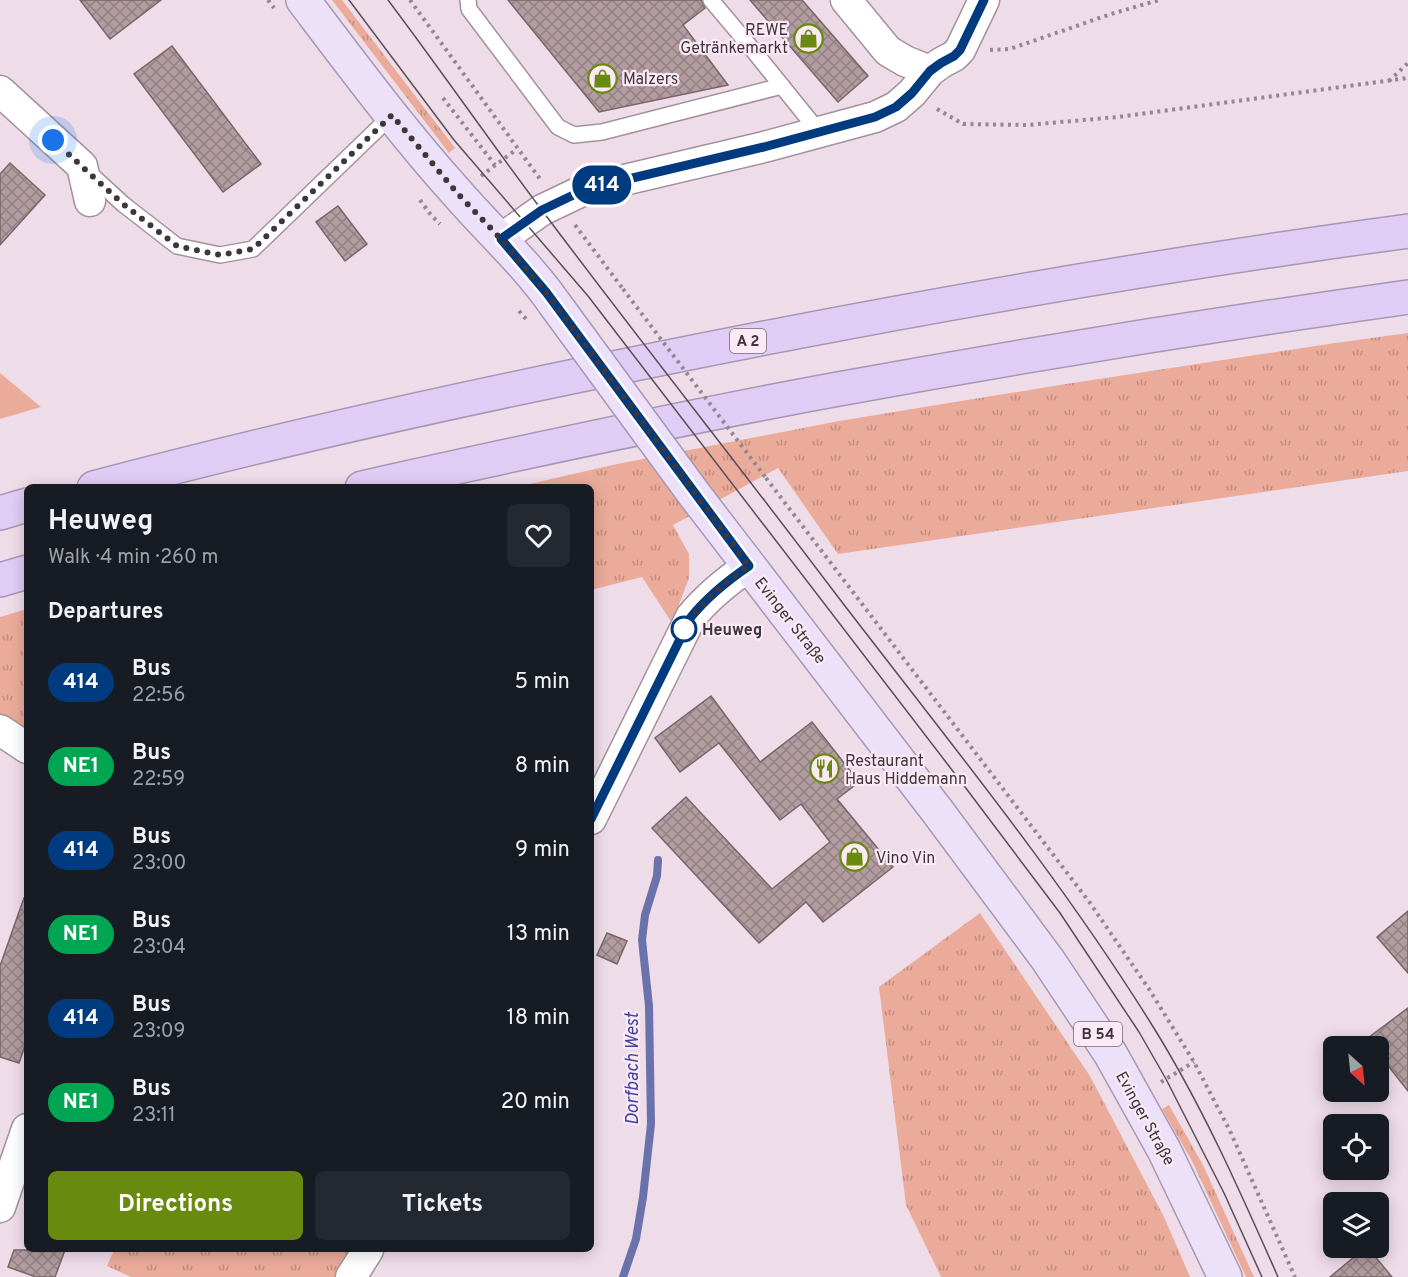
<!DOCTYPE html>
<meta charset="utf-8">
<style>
body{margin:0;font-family:Overpass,sans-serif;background:#242831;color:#f1f3f6;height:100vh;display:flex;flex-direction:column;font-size:22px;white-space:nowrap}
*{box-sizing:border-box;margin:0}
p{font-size:20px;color:#9ea1a6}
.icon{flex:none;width:33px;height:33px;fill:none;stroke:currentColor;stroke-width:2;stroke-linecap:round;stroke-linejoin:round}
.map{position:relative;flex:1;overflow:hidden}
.sheet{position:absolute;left:24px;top:484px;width:570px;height:768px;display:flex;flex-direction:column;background:#171b24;border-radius:9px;box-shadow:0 3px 15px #0003}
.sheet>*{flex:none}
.badge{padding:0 12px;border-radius:20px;font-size:21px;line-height:39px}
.needle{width:39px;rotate:153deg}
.buttons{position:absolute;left:1323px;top:1036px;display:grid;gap:12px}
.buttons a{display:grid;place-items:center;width:66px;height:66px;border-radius:9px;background:#171b24;box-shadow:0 3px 15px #0003;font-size:30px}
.you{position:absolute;width:30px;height:30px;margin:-15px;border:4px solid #fff;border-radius:50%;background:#1a73e8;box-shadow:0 0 0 9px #1a73e833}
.map>.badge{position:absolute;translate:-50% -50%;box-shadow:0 0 0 3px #fff}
h2{padding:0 24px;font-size:22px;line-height:54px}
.round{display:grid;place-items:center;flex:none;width:63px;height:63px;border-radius:9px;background:#242831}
.head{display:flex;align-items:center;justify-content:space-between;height:102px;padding:0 24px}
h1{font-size:28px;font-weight:700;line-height:45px}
.cta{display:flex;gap:12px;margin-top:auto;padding:12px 24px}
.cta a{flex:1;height:69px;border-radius:9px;background:#688b0f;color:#fff;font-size:24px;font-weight:700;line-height:69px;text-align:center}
.cta a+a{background:#242831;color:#f1f3f6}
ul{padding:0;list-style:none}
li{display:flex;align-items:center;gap:18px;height:84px;padding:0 24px}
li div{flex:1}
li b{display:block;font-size:22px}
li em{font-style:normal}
li .badge{min-width:66px;font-weight:700;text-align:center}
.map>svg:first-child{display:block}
.grass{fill:url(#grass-tufts)}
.garden{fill:#ebab9a}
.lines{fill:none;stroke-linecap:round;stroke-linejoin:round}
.stream{stroke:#6a72ac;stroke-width:8}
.building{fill:url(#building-cross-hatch);stroke:#786568;stroke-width:1.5}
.service-casing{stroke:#a3929e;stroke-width:18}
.minor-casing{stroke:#a3929e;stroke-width:33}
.primary-casing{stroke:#a698b4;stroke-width:36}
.motorway-casing{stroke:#a698b4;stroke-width:36}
.path{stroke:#948790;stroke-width:4;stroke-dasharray:3 4.5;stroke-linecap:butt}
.service{stroke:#fff;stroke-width:15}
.minor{stroke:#fff;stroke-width:30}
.primary{stroke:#ece1f9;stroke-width:33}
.motorway{stroke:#dfcdf5;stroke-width:33}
.tram{stroke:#584f55;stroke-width:1.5}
.primary-bridge-casing{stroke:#a698b4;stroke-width:36;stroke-linecap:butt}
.path-bridge{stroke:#948790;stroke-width:4;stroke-dasharray:3 4.5;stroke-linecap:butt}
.primary-bridge{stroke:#ece1f9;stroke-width:33}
.line-casing{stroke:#fff;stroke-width:14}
.line{stroke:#003b80;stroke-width:9}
.walk{stroke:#3d363b;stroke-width:6;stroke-dasharray:0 10.8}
.stop-dot{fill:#fff;stroke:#003b80;stroke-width:3}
.labels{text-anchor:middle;stroke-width:4.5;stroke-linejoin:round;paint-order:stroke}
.shield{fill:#fbe9f6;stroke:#766c73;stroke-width:1.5}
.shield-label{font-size:15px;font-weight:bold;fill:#3d363b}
.poi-label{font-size:16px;fill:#3d363b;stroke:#fbe9f6;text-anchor:start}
.street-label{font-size:16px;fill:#3d363b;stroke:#fbe9f6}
.stop-label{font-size:16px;font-weight:bold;fill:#3d363b;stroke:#fbe9f6;text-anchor:start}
.water-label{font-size:18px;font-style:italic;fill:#3f44a4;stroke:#fbe9f6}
</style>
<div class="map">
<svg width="1408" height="1277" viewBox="0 0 1408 1277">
<defs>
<pattern id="grass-tufts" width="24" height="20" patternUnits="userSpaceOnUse" patternTransform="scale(1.5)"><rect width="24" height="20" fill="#ebab9a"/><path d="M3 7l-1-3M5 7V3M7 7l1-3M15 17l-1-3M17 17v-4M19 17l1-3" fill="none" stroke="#c08c7f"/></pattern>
<pattern id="building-cross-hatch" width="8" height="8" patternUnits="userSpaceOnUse" patternTransform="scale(1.5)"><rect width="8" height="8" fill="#b29ca0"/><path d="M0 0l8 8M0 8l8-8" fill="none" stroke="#928084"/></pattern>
</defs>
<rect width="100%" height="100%" fill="#eedce9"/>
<g class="grass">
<polygon points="332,0 342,0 455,148 449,153"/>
<polygon points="1408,333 1408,471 838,554 778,468 673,525 689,554 689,578 672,623 642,577 591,590 591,488 512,488 617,464 839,421 1066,384 1335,343"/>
<polygon points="27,609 27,738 0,730 0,617"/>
<polygon points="980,913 1090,1076 1164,1217 1190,1277 941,1277 906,1205 879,987"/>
<polygon points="1169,1105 1203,1165 1254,1277 1246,1277 1192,1161 1162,1109"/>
<polygon points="114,1250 368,1250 351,1277 131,1277 107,1266"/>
</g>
<polygon class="garden" points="0,373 41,407 0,419"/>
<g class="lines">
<polyline class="stream" points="623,1277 636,1239 643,1197 651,1124 649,1006 642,940 645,915 657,876 658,860"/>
</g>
<g class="building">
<polygon points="80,0 161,0 110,39"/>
<polygon points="508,0 701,0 705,8 683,25 728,85 599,112"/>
<polygon points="750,0 802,0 868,76 838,102"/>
<polygon points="172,46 261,164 223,192 134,74"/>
<polygon points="10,163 45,195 0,245 0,174"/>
<polygon points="338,206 367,244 345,261 316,222"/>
<polygon points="711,696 760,762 812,722 859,782 837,799 893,867 823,922 806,902 759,943 652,828 686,797 772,889 830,842 801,804 780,820 719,743 680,772 655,738"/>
<polygon points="24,898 27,899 27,1040 19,1063 0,1057 0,966"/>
<polygon points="1408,911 1408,973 1377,937"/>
<polygon points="607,933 627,941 617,964 597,955"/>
<polygon points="1408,1008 1408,1091 1378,1053 1378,1047 1374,1047 1368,1038"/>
<polygon points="1365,1248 1368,1248 1392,1277 1330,1277"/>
<polygon points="14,1250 65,1250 55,1277 36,1277 8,1267"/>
</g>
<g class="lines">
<defs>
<g id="service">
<polyline points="468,0 469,9 558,127 574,135 602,132 782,86"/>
<polyline points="711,0 748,44 819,132"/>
<polyline points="86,170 123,204 177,246 220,255 253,249 392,115"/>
</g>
<g id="minor">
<polyline points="846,0 888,51 905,61 930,71"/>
<polyline points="0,91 82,166 90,201"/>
<polyline points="501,239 542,210 586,189 764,147 875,117 896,107 912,93 930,71 941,63 954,56 960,50 984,0"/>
<polyline points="0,730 27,748"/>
<path d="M591 819 691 617C708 596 727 581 749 566"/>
<polyline points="0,1207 27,1129"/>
<polyline points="351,1277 368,1250"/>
</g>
<g id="primary">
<path d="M303 0C353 66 402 132 457 193 489 230 526 263 554 303"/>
<polyline points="694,494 938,812 1048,960 1110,1053 1164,1150 1225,1277"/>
</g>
<g id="motorway">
<path d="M94 488C274 440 456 400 639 363 894 311 1150 266 1408 231"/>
<path d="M362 488C519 453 675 419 833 390 1024 355 1216 324 1408 297"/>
<polyline points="0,513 27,505"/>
<polyline points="0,580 27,572"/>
</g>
</defs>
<use href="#service" class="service-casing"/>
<use href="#minor" class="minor-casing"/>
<use href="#primary" class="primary-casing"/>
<use href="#motorway" class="motorway-casing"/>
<g class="path">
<polyline points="268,0 274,8"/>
<polyline points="410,0 540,179"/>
<polyline points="990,50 1010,49 1111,14 1159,0"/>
<polyline points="1389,81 1408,63"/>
<polyline points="443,98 495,165"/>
<polyline points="937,109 963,124 1027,125 1118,117 1408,78"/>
<polyline points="481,176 517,149"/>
<polyline points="420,200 431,215 440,224"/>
<polyline points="575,225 623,289"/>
<polyline points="766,478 1090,903 1149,989 1194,1062 1230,1131 1295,1277"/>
<polyline points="1161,1082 1194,1062"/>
</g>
<use href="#service" class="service"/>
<use href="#minor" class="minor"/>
<use href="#primary" class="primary"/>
<use href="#motorway" class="motorway"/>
<g class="tram">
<polyline points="349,0 454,140 588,296 962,783 1060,913 1139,1032 1166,1079 1224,1193 1262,1277"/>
<path d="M388 0C440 69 489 140 541 209 637 337 736 462 832 589 941 732 1057 872 1152 1025 1202 1105 1240 1191 1278 1277"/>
</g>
<defs>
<polyline id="primary-bridge" points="554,303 694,494"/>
</defs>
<use href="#primary-bridge" class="primary-bridge-casing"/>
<g class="path-bridge">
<polyline points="623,289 766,478"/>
<polyline points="519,311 527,320"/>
</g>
<use href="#primary-bridge" class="primary-bridge"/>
</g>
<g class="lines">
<defs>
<path id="line" d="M591 819 691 617C708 596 727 581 749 566L546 292 501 239 542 210 586 189 764 147 875 117 896 107 912 93 930 71 941 63 954 56 960 50 984 0"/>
</defs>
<use href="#line" class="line-casing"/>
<use href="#line" class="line"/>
<path class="walk" d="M53 140 123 204 177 246 220 255 253 249 392 115 458 194 501 239 546 292 749 566C723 584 701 602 684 629"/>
</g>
<defs>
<symbol id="shop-ring" viewBox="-11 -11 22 22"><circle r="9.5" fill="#fbe9f6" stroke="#688b0f" stroke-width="1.5"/><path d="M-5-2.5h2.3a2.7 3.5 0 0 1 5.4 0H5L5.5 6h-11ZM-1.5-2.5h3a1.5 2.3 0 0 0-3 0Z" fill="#688b0f"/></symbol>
<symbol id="restaurant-ring" viewBox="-11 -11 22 22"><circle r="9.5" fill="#fbe9f6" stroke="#688b0f" stroke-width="1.5"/><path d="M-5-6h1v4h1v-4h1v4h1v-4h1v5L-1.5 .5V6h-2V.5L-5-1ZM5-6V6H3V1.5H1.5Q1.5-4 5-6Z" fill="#688b0f"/></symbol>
</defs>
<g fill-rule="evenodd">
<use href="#shop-ring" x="792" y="22" width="33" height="33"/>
<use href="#shop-ring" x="586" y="62" width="33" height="33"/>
<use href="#restaurant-ring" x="808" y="752" width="33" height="33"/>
<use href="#shop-ring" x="838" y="840" width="33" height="33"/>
</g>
<circle class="stop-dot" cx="684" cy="629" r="12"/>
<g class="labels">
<g class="shield">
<rect x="730" y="329" width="36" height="24" rx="4.5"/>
<rect x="1074" y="1022" width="48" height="24" rx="4.5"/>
</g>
<g class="shield-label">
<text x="748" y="346">A 2</text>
<text x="1098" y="1039">B 54</text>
</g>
<g class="poi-label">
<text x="788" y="35" text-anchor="end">REWE<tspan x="788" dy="18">Getränkemarkt</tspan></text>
<text x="623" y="84">Malzers</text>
<text x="845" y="766">Restaurant<tspan x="845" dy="18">Haus Hiddemann</tspan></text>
<text x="876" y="863">Vino Vin</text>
</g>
<g class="street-label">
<text transform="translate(791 620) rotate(52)" y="6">Evinger Straße</text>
<text transform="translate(1146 1118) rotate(61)" y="6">Evinger Straße</text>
</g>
<g class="stop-label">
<text x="702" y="635">Heuweg</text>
</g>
<g class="water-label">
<text transform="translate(632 1069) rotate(-90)" y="6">Dorfbach West</text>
</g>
</g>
</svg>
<div class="buttons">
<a><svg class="needle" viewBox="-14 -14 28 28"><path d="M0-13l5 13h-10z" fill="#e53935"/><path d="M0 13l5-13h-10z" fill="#9ea1a6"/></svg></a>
<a><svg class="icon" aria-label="locate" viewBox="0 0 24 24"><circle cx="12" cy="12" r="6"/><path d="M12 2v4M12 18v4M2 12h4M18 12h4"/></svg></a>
<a><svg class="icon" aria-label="layers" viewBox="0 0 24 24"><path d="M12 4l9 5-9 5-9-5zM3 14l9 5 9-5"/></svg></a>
</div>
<div class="you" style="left:53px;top:140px"></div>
<b class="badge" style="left:602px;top:185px;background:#003b80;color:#fff">414</b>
<section class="sheet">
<div class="head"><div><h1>Heuweg</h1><p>Walk · 4 min · 260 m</p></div><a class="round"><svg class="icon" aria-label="heart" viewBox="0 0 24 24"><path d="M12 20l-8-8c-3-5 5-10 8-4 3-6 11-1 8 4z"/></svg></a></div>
<h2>Departures</h2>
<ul>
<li><span class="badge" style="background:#003b80;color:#fff">414</span><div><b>Bus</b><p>22:56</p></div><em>5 min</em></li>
<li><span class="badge" style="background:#00a651;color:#fff">NE1</span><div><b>Bus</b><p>22:59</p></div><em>8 min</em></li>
<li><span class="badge" style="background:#003b80;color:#fff">414</span><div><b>Bus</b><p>23:00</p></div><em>9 min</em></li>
<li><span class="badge" style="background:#00a651;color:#fff">NE1</span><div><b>Bus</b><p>23:04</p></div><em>13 min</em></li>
<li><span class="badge" style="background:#003b80;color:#fff">414</span><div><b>Bus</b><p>23:09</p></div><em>18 min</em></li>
<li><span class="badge" style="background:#00a651;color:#fff">NE1</span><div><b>Bus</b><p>23:11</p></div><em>20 min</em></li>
</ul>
<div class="cta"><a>Directions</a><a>Tickets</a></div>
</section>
</div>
